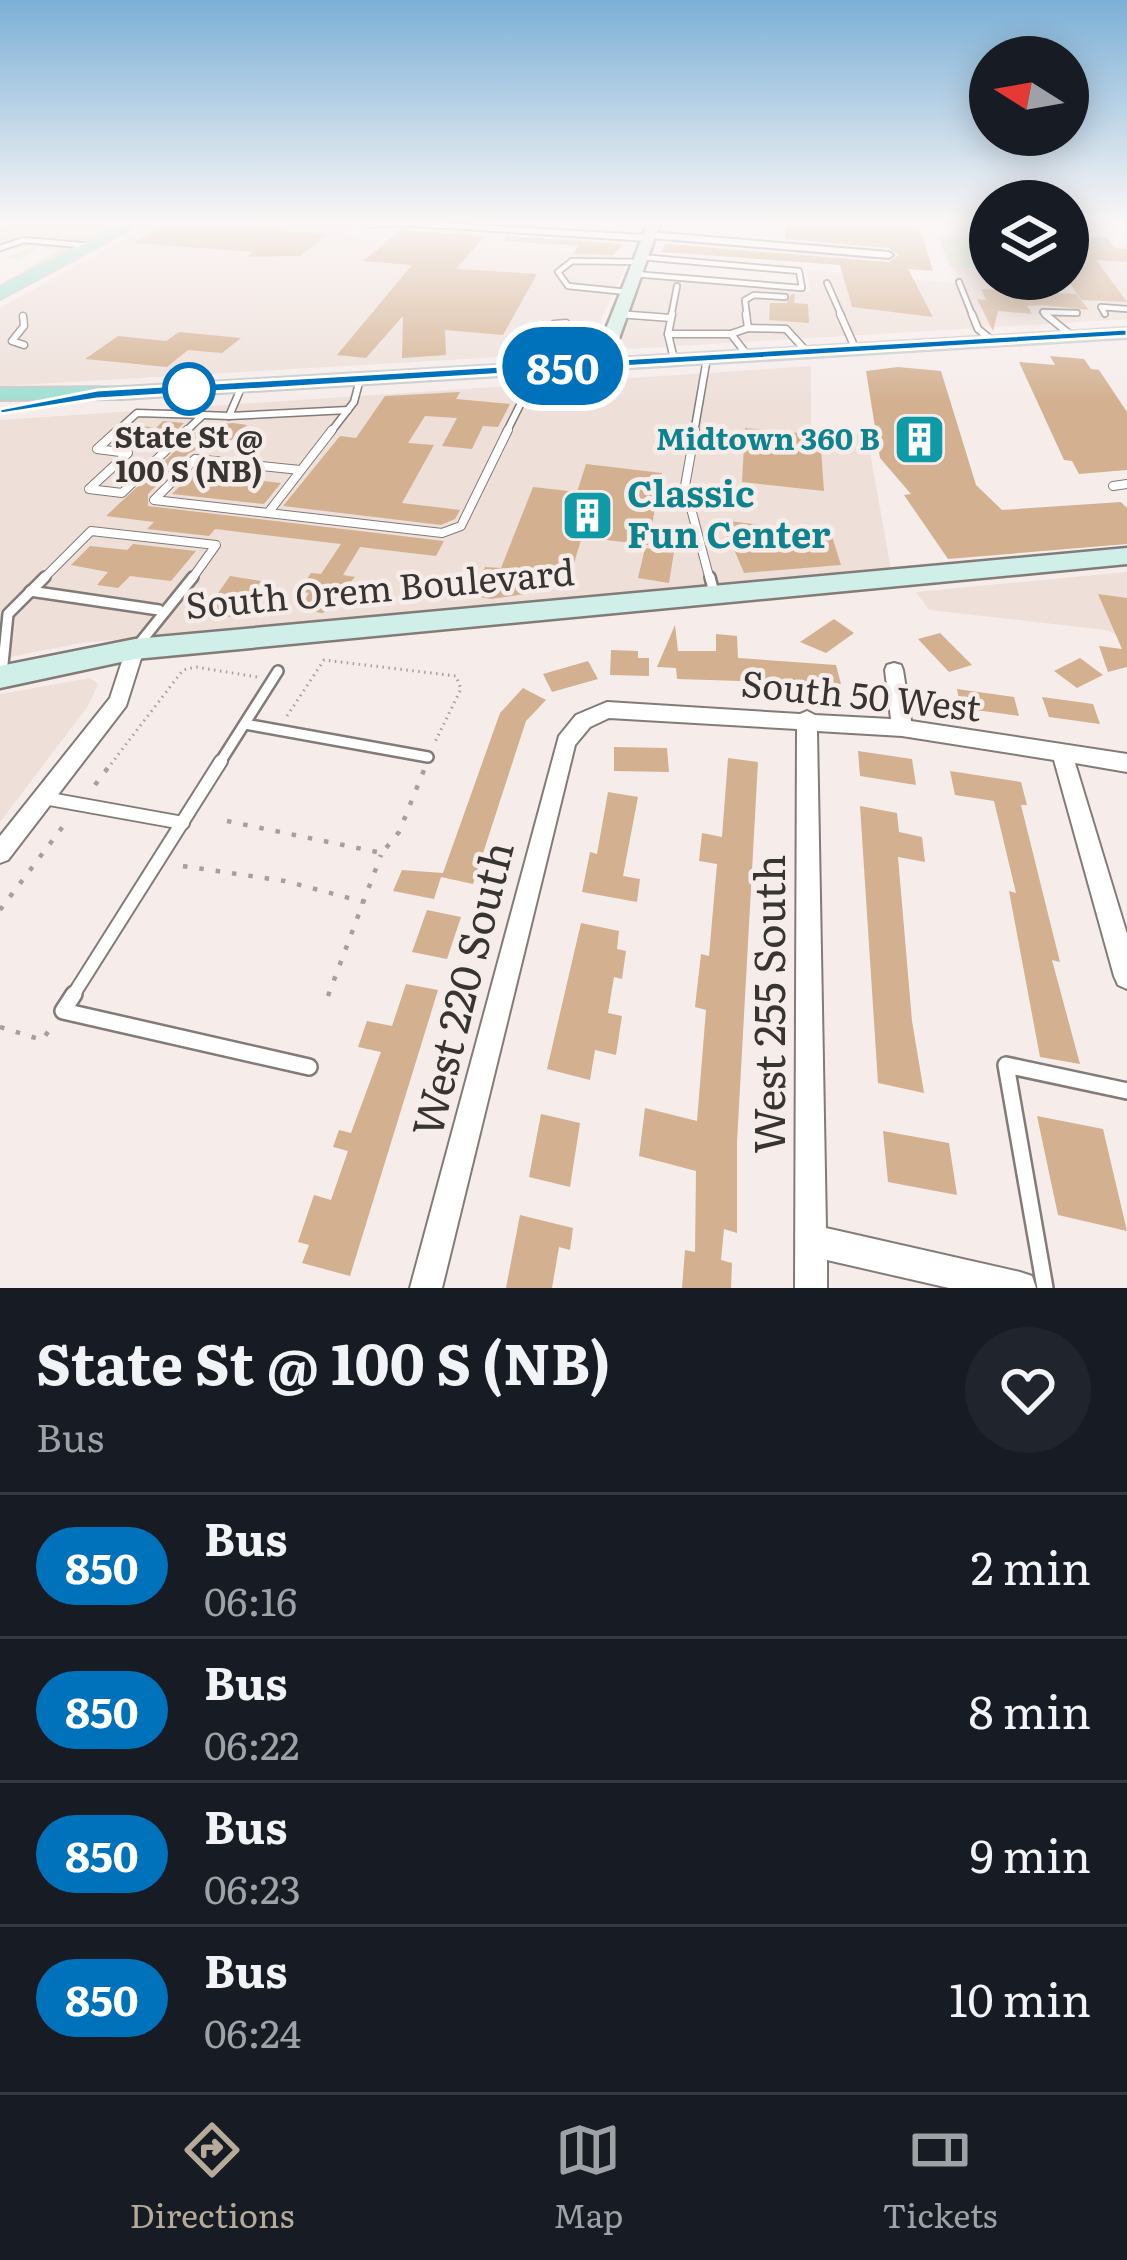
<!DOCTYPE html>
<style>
body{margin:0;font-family:Literata,serif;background:#20242c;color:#f1f3f6;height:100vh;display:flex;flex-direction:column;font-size:45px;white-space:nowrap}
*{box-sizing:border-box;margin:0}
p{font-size:39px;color:#9ea1a6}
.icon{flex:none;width:66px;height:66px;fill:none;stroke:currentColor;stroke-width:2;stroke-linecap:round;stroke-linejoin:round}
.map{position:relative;height:1288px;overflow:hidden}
.drawer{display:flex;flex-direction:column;background:#171b24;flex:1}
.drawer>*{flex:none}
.badge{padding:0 24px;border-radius:39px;font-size:42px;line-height:78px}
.needle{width:78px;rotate:281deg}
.fabs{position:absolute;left:969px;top:36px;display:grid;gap:24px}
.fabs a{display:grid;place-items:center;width:120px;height:120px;border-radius:50%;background:#171b24;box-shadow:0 6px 30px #0003;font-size:60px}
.map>.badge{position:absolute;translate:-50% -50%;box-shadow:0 0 0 6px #fff}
.round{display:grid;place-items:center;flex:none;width:126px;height:126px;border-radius:63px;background:#20242c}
.summary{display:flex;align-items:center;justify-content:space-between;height:204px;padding:0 36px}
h1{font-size:57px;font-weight:700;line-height:90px}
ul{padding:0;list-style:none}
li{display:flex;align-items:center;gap:36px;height:144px;padding:0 36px;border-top:3px solid #363941}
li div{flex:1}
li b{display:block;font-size:45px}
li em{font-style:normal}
li .badge{min-width:132px;font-weight:700;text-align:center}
.menu{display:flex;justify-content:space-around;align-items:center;height:168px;border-top:3px solid #363941;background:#171b24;font-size:33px;color:#9ea1a6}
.menu a{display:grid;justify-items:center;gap:6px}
.menu .selected{color:#b5ab98}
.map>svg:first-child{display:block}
.built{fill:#eedfd9}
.green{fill:#d3e5c2}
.building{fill:#d3b090}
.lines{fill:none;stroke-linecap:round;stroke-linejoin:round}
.lane-far5-casing{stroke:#827b78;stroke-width:8}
.lane-far4-casing{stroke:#827b78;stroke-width:9}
.lane-far3-casing{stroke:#827b78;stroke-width:10}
.lane-far2-casing{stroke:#827b78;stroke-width:14}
.lane-far1-casing{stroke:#827b78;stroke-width:16}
.lane-casing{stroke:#827b78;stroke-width:20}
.street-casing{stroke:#827b78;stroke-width:4}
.secondary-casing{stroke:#827b78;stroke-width:5}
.primary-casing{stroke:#cbcaca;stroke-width:4}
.path-far1{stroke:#a59f9d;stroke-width:3;stroke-dasharray:1.5 4.5;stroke-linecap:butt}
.path{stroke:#a59f9d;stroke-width:4.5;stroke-dasharray:4.5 12;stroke-linecap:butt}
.lane-far5{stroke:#fff;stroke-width:4.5}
.lane-far4{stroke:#fff;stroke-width:6}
.lane-far3{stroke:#fff;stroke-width:8}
.lane-far2{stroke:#fff;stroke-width:9}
.lane-far1{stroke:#fff;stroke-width:12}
.lane{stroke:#fff;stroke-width:15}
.street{fill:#fff;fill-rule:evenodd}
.secondary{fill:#d0efe8;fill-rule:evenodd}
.primary{fill:#a1dfd0;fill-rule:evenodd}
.line{fill:#0072bc;stroke:#fff;stroke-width:3}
.stop-dot{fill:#fff;stroke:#0072bc;stroke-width:6}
.labels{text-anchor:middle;stroke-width:9;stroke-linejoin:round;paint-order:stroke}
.far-stop-label{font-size:30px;font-weight:bold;fill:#373432;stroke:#f6edeb}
.far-culture-label{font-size:30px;font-weight:bold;fill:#0d838f;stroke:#f6edeb;text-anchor:end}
.culture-label{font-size:36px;font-weight:bold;fill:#0d838f;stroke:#f6edeb;text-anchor:start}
.street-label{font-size:36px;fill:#373432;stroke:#f6edeb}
.near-street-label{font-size:42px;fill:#373432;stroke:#f6edeb}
</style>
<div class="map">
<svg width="1127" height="1288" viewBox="0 0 1127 1288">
<rect width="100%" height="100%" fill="#f6edeb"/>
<g class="built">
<polygon points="153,223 356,223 346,230 356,239 630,256 586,352 0,386 0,308"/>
<polygon points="937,234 990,237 990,279 1068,279 1068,242 1127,246 1127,319 629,349 617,342 643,276 810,292 807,270 955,283 957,275"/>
<polygon points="811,366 811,429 867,435 891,570 82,643 0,659 0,420"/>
<polygon points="1127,572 1127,639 1106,630 929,610 916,592"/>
<polygon points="90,678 98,684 88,706 0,822 0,694"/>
</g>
<g class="green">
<polygon points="0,223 118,223 0,285 60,249 39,247 19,260 5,258 34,246 0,250 18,243 70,247 74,242 25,238 0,244"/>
<polygon points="937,234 990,237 990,269 950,266"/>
</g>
<g class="building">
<polygon points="168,223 255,223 284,225 275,231 328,234 300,256 247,257 253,252 133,243"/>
<polygon points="786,223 865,228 899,223 922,235 933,271 908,269 933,317 852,307 840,265 662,252 665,244 889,262 898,255 889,248 785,239"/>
<polygon points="401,230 485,236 456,269 537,274 503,335 445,330 446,355 402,358 403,316 366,358 337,355 412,265 363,261"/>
<polygon points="506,236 623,244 614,255 573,254 578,246 503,241"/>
<polygon points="1068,236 1107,238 1115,248 1127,249 1127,262 1096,260 1127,302 1081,300 1068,280"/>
<polygon points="981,289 1076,294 1089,310 1043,305 1027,306 1032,314 998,311 993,331 977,299 986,300"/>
<polygon points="791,294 795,294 794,303 808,304 809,323 769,320 770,303 787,303"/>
<polygon points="540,327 570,330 578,337 572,351 524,349"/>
<polygon points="179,332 241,338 222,353 188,350 167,367 85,359 118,336 166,341"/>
<polygon points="1050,356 1084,359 1091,369 1099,370 1127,412 1127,470 1079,474 1072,461 1064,460 1019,362 1055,365"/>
<polygon points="898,367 941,371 976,485 1002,510 1121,502 1127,508 1127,544 948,559 904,495 911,494 880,458 866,371"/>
<polygon points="460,392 456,399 510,404 498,427 483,426 472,449 442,446 457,418 425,416 408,443 434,445 402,503 460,510 455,519 441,525 283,506 340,436 356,438 385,396"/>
<polygon points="163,421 184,423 153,452 118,442 135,425 156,428"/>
<polygon points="233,423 247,425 224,447 206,445 189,453 148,494 148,506 444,541 436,556 360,547 343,575 355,577 323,613 299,610 309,593 299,591 311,573 321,574 341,544 215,529 209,536 147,529 154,522 106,516 203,425"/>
<polygon points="745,428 820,435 824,491 742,482"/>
<polygon points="586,464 662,473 648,545 582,537 571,573 534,568 525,594 491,599 474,596 485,567 501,568 533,487 577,492"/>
<polygon points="193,473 281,483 264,504 172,494"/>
<polygon points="728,521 831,533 841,565 744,573 733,547 726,546"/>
<polygon points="133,544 196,551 171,581 130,576 118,588 97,585 108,572 71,565 90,546 127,550"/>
<polygon points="645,548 674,552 669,583 638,578"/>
<polygon points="230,576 261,581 238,616 210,619 204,613"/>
<polygon points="1098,594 1127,598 1127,667 1108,672 1099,646 1122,649"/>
<polygon points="834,619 854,633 826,653 800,642"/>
<polygon points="675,625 678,651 716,651 716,634 737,636 738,658 836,665 841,684 677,679 676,668 657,667"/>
<polygon points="940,633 972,665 949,672 918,639"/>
<polygon points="611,650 638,651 638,658 649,658 649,676 610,675"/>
<polygon points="1080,658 1103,675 1077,688 1054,671"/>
<polygon points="588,661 598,679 552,692 543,674"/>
<polygon points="523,688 546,700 526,721 473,884 441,877 434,899 393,891 402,870 443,873 500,713"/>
<polygon points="957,689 1014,697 1019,716 961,708"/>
<polygon points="1042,697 1093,704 1100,724 1049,717"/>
<polygon points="614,747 667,748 669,772 614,771"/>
<polygon points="858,751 912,759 916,785 860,776"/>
<polygon points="728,758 758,762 737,1142 737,1233 724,1229 721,1260 732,1263 731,1288 682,1288 685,1250 695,1252 696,1171 639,1156 645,1108 697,1121 706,1010 695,1007 701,954 709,956 717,864 699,861 702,833 722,837"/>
<polygon points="950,771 1021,782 1027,805 1021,805 1060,962 1052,960 1080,1064 1040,1057 1009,891 1016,893 994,801 955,795"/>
<polygon points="608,792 638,797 623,876 640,879 637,902 582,892 590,852 597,854"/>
<polygon points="860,806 897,813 899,832 922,837 925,862 898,857 912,1021 924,1093 878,1083"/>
<polygon points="427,910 461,917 447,959 412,952"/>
<polygon points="581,923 619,931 617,949 626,951 622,979 614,977 608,1013 622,1016 616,1055 595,1050 590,1080 547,1069"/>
<polygon points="406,984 438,990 350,1276 302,1263 309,1245 298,1242 314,1195 331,1200 348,1151 333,1147 339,1130 351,1133 381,1052 358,1047 367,1021 392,1026"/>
<polygon points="541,1114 580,1123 570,1187 529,1177"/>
<polygon points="1037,1116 1103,1129 1127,1231 1058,1215"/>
<polygon points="883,1131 949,1143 957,1195 888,1182"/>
<polygon points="520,1215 573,1228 570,1250 559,1247 552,1288 506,1288"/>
</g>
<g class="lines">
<defs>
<g id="lane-far5">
<polyline points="0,248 24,240 92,246"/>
<polyline points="634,274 802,288 799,271 641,257"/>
<polyline points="959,282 973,317"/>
<polyline points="827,283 842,317"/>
<polyline points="627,292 568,286 558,272 572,261 639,262"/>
<polyline points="618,314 655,317"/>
<polyline points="1105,314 1101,307 1127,309"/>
<polyline points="671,317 677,286"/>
<polyline points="747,317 745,300 754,295 785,297"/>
<polyline points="1049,317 1043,312 1077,313"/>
</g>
<g id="lane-far4">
<polyline points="618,314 671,318"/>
<polyline points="672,314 668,334 674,359"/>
<polyline points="746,314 748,328"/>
<polyline points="840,314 856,350"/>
<polyline points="972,314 978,329 993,341"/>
<polyline points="1045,314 1072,336"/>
<polyline points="23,316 24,326 12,341 24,345"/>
<polyline points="554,324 566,323"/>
<polyline points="577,329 611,332"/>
<polyline points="668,334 731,334 748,356"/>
<polyline points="731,334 748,328 786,329 808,353"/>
<polyline points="242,386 229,416 348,410"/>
<polyline points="203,415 229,416"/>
<polyline points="115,433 137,413 203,415"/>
<polyline points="184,433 203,415"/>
<polyline points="330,433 354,402 360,379"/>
<polyline points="506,433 522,401 514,369"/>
<polyline points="694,433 707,358"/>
</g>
<g id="lane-far3">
<polyline points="118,430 97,449 128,453 89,489 122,493 187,430"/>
<polyline points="332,430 268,513 442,533 461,526 508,430"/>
<polyline points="695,430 685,486 710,580"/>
<polyline points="1113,486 1127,484"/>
<polyline points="268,513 154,500 195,459 300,470"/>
<polyline points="42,580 91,531 216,545 191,580"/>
</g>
<g id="lane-far2">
<polyline points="710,577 714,593"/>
<polyline points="30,591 159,610"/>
<polyline points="135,649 193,577"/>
<polyline points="2,674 8,614 45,577"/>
<polyline points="245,724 428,757"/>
<polyline points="219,764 278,671"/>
</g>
<g id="lane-far1">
<polyline points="44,798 183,823"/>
<polyline points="72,997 221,761"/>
</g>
<g id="lane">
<polyline points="74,994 63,1011 309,1067"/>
<polyline points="1045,1288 1006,1065 1127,1091"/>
</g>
<g id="street">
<polygon points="371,223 440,223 645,235 649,232 889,252 893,255 889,258 652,238 648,241 400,225 372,227 368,225"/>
<polygon points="135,642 144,649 126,706 8,860 0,863 0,836 110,698 126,649"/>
<polygon points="894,663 901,665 903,670 911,721 1127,754 1127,772 1075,763 1127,934 1127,989 1118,985 1114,976 1054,760 902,736 817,731 826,1228 1020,1272 1032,1276 1036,1288 949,1288 827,1260 827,1288 795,1288 797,729 609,718 590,727 575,745 442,1288 410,1288 559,736 576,715 607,702 800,714 807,711 815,715 891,719 885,670 887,665"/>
</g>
<g id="secondary">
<polygon points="648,223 660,223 610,364 595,368 592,364"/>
<polygon points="1127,548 1127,564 135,659 0,688 0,666 135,639"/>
</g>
<g id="primary">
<polygon points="125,223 142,223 0,299 0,287"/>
<polygon points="1127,328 1127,338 122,399 0,400 0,388 122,387"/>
</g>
</defs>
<use href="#lane-far5" class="lane-far5-casing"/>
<use href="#lane-far4" class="lane-far4-casing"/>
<use href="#lane-far3" class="lane-far3-casing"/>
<use href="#lane-far2" class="lane-far2-casing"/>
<use href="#lane-far1" class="lane-far1-casing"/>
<use href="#lane" class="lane-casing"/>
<use href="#street" class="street-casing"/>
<use href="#secondary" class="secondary-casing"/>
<use href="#primary" class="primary-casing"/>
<g class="path-far1">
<polyline points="0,230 21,223"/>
<polyline points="287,716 324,660 456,676 461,689 434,744"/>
<polyline points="111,764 183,670 196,667 257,677"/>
</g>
<g class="path">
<polyline points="95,785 113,761"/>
<polyline points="227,821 382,853 399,832 424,770"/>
<polyline points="183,866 285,881 364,902"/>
<polyline points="0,910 67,821"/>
<polyline points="328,996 381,855"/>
<polyline points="0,1027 42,1040 54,1024"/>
</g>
<use href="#lane-far5" class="lane-far5"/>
<use href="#lane-far4" class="lane-far4"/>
<use href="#lane-far3" class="lane-far3"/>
<use href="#lane-far2" class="lane-far2"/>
<use href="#lane-far1" class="lane-far1"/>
<use href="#lane" class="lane"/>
<use href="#street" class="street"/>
<use href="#secondary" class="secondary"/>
<use href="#primary" class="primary"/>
</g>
<linearGradient id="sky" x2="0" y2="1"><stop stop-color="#7cb0d7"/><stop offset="0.55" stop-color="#fbf7f6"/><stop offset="1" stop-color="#fbf7f6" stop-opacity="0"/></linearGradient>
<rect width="1127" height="403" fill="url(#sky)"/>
<polygon class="line" points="1127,329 1127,336 97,399 0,414 0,409 97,390"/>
<defs>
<symbol id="building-square" viewBox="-11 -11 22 22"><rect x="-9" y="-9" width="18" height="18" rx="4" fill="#0f9aa8" stroke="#f6edeb"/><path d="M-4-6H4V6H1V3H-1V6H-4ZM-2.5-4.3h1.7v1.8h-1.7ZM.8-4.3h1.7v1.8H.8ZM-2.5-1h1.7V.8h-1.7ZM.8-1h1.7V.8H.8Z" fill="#fff"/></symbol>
</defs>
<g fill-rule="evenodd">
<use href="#building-square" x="890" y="410" width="59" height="59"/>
<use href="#building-square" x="558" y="486" width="59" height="59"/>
</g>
<circle class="stop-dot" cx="189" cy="389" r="24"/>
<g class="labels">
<g class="far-stop-label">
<text x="189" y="448">State St @<tspan x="189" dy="34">100 S (NB)</tspan></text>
</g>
<g class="far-culture-label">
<text x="880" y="450">Midtown 360 B</text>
</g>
<g class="culture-label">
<text x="627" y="507">Classic<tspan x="627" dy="41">Fun Center</tspan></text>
</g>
<g class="street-label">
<text transform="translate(380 589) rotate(-5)" y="13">South Orem Boulevard</text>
<text transform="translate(861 696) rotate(6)" y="13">South 50 West</text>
</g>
<g class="near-street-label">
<text transform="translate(463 989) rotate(-76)" y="15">West 220 South</text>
<text transform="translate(770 1004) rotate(-90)" y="15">West 255 South</text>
</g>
</g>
</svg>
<div class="fabs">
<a><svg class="needle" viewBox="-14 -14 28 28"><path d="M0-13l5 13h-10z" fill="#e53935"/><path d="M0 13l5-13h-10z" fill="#9ea1a6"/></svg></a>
<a><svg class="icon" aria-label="layers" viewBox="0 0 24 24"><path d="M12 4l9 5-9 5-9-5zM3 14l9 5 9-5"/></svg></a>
</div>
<b class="badge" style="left:563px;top:366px;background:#0072bc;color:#fff">850</b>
</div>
<section class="drawer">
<div class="summary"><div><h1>State St @ 100 S (NB)</h1><p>Bus</p></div><a class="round"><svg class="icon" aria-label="heart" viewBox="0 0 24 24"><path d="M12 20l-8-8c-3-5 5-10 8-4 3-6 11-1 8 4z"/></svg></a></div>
<ul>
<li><span class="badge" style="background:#0072bc;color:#fff">850</span><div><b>Bus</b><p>06:16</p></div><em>2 min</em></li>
<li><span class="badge" style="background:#0072bc;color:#fff">850</span><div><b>Bus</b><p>06:22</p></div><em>8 min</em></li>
<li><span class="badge" style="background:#0072bc;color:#fff">850</span><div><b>Bus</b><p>06:23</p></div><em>9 min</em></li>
<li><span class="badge" style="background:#0072bc;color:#fff">850</span><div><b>Bus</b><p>06:24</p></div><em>10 min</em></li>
</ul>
</section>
<nav class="menu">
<a class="selected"><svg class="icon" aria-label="directions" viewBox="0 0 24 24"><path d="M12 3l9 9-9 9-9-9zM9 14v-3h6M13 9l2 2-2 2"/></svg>Directions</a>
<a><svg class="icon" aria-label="map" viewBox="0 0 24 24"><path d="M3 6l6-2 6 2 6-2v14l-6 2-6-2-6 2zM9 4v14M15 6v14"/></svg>Map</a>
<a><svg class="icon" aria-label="tickets" viewBox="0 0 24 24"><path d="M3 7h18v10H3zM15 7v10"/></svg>Tickets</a>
</nav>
